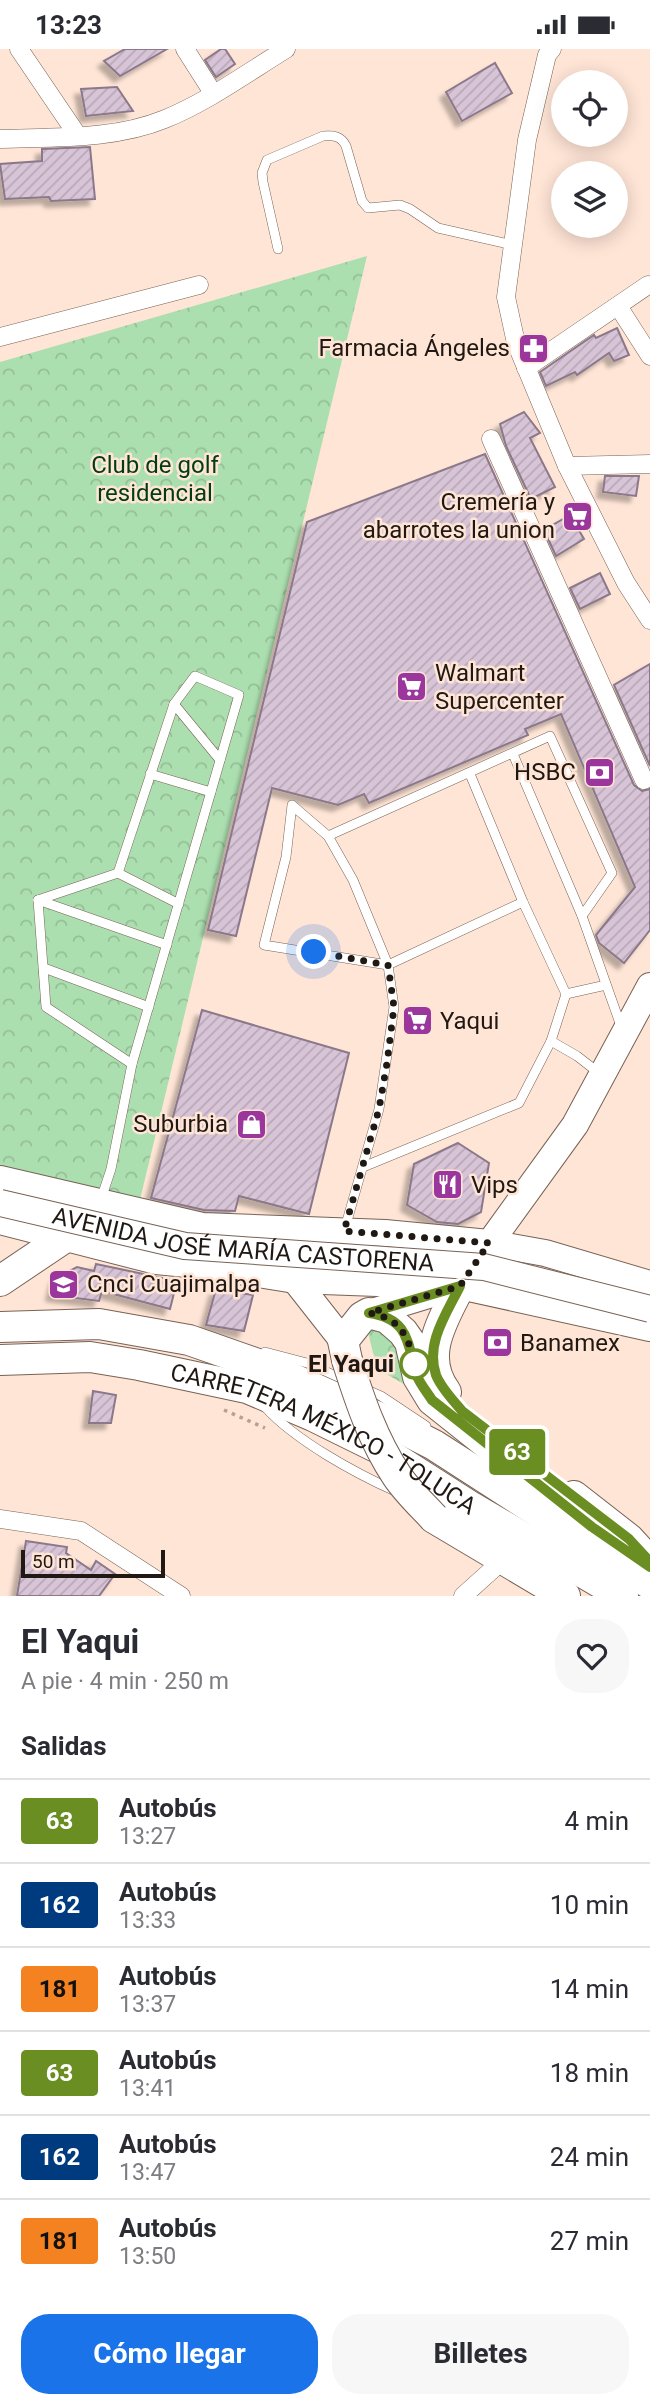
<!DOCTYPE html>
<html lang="es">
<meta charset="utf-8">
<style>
body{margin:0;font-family:Roboto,sans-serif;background:#f7f7f7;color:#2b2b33;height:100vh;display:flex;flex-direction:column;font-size:26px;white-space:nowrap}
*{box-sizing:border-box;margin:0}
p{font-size:23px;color:#7c7c81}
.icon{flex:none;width:38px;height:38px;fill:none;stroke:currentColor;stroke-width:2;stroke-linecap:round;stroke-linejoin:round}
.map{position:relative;height:1547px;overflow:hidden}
.panel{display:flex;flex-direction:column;background:#fff;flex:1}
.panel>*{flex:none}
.badge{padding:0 14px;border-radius:5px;font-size:24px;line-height:46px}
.tools{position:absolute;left:551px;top:21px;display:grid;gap:14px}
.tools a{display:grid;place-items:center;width:77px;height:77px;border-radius:50%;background:#fff;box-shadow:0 4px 18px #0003;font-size:35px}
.scale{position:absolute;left:21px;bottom:18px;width:144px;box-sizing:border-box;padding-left:7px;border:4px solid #201812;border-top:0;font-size:19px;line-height:24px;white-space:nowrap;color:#201812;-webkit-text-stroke:5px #ffe5d6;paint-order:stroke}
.you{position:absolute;width:35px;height:35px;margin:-18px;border:5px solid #fff;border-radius:50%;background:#1a73e8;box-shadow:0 0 0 10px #1a73e833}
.map>.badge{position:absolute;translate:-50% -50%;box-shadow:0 0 0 4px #fff}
h2{padding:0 21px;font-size:26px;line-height:63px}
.round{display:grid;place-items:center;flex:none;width:74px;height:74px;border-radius:28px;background:#f7f7f7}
.summary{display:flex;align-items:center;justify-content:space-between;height:119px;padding:0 21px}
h1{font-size:33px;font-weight:700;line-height:52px}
.cta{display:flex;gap:14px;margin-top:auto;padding:14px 21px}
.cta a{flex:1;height:80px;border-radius:28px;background:#1a73e8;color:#fff;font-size:28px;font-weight:700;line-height:80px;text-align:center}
.cta a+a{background:#f7f7f7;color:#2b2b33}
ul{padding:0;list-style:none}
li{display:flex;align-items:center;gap:21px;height:84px;padding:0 21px;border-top:2px solid #e1e1e2}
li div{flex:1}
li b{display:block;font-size:26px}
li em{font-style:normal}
li .badge{min-width:77px;font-weight:700;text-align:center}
.status{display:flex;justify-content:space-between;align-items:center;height:49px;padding:0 35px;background:#fff;direction:ltr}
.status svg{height:19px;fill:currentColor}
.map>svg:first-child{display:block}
.park{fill:url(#park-crowns)}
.building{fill:url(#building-hatch);stroke:#8b788a;stroke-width:2;filter:url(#shadow)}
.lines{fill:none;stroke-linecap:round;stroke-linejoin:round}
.lane-casing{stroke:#786254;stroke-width:10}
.street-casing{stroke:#786254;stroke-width:19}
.secondary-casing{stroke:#786254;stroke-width:28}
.primary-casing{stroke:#786254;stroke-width:32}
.path{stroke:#b4a094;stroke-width:3.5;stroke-dasharray:3.5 5;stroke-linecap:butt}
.lane{stroke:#fff;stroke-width:9}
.street{stroke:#fff;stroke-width:18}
.secondary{stroke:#fff;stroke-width:26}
.primary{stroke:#fff;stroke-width:30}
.secondary-bridge-casing{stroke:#786254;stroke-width:28;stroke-linecap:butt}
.primary-bridge-casing{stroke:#786254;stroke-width:32;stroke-linecap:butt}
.secondary-bridge{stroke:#fff;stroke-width:26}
.primary-bridge{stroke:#fff;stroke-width:30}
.line-casing{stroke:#fff;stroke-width:16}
.line{stroke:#6b8e23;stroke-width:10}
.walk{stroke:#201812;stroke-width:7;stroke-dasharray:0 12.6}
.stop-dot{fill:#fff;stroke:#6b8e23;stroke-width:3.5}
.labels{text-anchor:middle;stroke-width:5;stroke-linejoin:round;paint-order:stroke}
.poi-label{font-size:24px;fill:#201812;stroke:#ffe5d6;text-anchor:start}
.park-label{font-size:24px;fill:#023d11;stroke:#ffe5d6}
.street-label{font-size:24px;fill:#201812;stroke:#ffe5d6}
.stop-label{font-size:24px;font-weight:bold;fill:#201812;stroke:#ffe5d6;text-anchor:end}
</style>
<div class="status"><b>13:23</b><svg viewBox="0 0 49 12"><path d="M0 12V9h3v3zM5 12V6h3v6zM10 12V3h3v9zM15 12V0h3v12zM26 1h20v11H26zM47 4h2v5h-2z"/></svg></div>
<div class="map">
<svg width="650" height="1547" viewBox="0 0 650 1547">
<defs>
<pattern id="park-crowns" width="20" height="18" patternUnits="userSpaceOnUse" patternTransform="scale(1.75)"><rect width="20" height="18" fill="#acdfb0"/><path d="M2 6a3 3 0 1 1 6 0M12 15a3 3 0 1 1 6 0" fill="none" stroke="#94bf96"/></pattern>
<pattern id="building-hatch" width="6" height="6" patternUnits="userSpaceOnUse" patternTransform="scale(1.75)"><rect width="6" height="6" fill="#d8c4d7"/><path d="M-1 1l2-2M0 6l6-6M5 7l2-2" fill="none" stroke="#b9a8b8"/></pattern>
<filter id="shadow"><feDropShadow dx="-6" dy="6" stdDeviation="2" flood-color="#0004"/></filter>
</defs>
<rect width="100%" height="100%" fill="#ffe5d6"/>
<g class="park">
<polygon points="367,207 139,1155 0,1125 0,313"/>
<polygon points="393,1266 430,1350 381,1322 373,1304 368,1283 377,1272"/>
</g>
<g class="building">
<polygon points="125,0 167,0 120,27 104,12"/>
<polygon points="221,0 225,0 235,15 216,28 205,11"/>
<polygon points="495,14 512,44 462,72 446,43"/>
<polygon points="117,38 133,62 86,67 81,40"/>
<polygon points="90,98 95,150 51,152 49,148 5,150 0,115 42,112 42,100"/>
<polygon points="617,279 629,306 614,312 609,304 577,326 575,323 546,337 540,323 594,286 596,289"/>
<polygon points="524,363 540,384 530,389 555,438 531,450 506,397 500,375"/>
<polygon points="485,405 634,736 642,742 650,740 650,881 624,914 599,894 596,886 635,838 561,665 525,680 528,686 369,754 364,745 338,756 272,739 236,887 208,881 307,473"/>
<polygon points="605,427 639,427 636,447 603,443"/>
<polygon points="570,466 584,490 556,507 544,481"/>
<polygon points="600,524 610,545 580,560 570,539"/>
<polygon points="650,615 650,717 614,636"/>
<polygon points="202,961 349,1004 309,1165 239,1147 235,1162 204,1161 151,1149"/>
<polygon points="458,1094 489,1114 481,1163 458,1175 437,1173 407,1156 414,1115"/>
<polygon points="96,1215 177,1232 170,1260 102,1242 99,1252 52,1246 56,1229 77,1218 94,1222"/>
<polygon points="216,1240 253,1246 244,1282 206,1276"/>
<polygon points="93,1342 116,1346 111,1374 89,1374"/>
<polygon points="26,1492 67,1498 66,1504 91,1521 96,1512 115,1525 99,1547 17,1547"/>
</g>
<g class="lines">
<defs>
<g id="lane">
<path d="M278 200 263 133 262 124 267 111 323 87C334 86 341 87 346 97L362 152 368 159 400 156 410 160 438 179 513 196"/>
<polyline points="174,655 220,711"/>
<polyline points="513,705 582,867 622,980"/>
<polyline points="150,725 211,743"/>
<polyline points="328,787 550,687 612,824 582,867"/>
<polyline points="38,851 46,958 132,1015"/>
<polyline points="38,851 118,824 179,855"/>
<polyline points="38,851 167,896"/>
<polyline points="44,919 149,958"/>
<polyline points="566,945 606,936"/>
<polyline points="551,992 577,1007 599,1024"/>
<polyline points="363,1118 519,1054 551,992 566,945 523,853 470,725"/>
<polyline points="101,1150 111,1120 132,1015 239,646 195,627 174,655 118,824"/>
<polyline points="345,1179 379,1060 394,958 388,916 353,831 328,787 292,756 286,808 264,896 388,916 523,853"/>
<polyline points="265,1303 307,1314 347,1332"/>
<polyline points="363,1339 381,1347 426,1377"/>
<path d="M265 1358C296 1392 355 1424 397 1443"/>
</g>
<g id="street">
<polyline points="19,0 78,87"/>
<polyline points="185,0 213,44"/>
<polyline points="552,0 547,6 527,91 506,248 516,294 567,417 626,534 650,571"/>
<path d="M0 90C54 88 114 91 165 70 207 53 247 24 286 0"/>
<polyline points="618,257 650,307"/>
<polyline points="0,288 199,236"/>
<polyline points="526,319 648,236"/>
<polyline points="491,390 644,731"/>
<polyline points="567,417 650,415"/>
<polyline points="0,1470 81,1482 181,1547"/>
<polyline points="463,1547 493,1520"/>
</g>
<g id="secondary">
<polyline points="0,1130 202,1177 385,1184 489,1194 545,1204 650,1235"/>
<polyline points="0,1172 156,1212 208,1217 295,1231 460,1237 650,1279"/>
<polyline points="481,1206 575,1076 650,937"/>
<polyline points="295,1231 343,1292"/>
<polyline points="369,1264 438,1243"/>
</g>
<g id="primary">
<polyline points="0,1232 64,1189"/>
<polyline points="0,1278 99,1275 189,1291 269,1319 389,1373 434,1396 650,1535"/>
<path id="s1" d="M0 1311 90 1308 139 1316 247 1339 313 1367 382 1401 468 1456 623 1547"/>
<polyline points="347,1311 343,1292 362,1268 369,1264 387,1269 403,1283 410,1293 418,1328 432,1351 584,1472"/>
<path d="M446 1343C419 1307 443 1271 460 1237"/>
<polyline points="574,1447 629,1490 650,1513"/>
<polyline points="434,1469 565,1547"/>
</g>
</defs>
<use href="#lane" class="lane-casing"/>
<use href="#street" class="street-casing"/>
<use href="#secondary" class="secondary-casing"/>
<use href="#primary" class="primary-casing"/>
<polyline class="path" points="224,1361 265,1379"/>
<use href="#lane" class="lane"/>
<use href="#street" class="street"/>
<use href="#secondary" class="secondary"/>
<use href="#primary" class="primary"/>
<defs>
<g id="secondary-bridge">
<path id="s2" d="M0 1154 185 1197 484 1218 650 1260"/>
</g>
<path id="primary-bridge" d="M347 1311C360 1352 373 1391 397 1427 407 1442 421 1455 434 1469"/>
</defs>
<use href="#secondary-bridge" class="secondary-bridge-casing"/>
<use href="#primary-bridge" class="primary-bridge-casing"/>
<use href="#secondary-bridge" class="secondary-bridge"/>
<use href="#primary-bridge" class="primary-bridge"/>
</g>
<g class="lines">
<defs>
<path id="line" d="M650 1513 629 1490 462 1362C453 1351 441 1339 436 1326 425 1294 447 1264 460 1237L369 1264C411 1270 407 1296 417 1327 420 1335 427 1343 432 1351L592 1478 650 1518"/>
</defs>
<use href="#line" class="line-casing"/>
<use href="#line" class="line"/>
<path class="walk" d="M314 903 388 916 394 958 387 1014 379 1060 344 1182 489 1194 460 1237 369 1264C401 1269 408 1288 415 1315"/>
</g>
<defs>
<symbol id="pharmacy-square" viewBox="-11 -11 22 22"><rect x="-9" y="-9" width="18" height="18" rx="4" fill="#9a369c" stroke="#ffe5d6"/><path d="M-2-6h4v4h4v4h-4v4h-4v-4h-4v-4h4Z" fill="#fff"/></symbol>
<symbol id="supermarket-square" viewBox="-11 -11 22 22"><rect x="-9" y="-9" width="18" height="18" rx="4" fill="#9a369c" stroke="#ffe5d6"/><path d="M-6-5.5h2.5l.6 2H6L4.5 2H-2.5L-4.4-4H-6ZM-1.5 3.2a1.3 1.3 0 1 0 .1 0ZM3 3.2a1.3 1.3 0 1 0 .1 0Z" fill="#fff"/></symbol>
<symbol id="bank-square" viewBox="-11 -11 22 22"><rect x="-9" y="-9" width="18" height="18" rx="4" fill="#9a369c" stroke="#ffe5d6"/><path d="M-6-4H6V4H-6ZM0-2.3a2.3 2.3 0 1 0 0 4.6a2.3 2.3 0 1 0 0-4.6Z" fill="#fff"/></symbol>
<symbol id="shop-square" viewBox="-11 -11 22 22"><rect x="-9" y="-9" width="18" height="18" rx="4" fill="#9a369c" stroke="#ffe5d6"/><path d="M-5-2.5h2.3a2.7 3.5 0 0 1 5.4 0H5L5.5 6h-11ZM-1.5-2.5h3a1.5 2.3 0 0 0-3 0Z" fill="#fff"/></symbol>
<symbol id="restaurant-square" viewBox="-11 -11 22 22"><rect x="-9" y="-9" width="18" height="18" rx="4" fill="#9a369c" stroke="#ffe5d6"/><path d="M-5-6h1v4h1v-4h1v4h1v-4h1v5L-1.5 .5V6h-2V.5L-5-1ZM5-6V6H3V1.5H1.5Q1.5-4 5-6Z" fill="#fff"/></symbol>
<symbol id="university-square" viewBox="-11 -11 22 22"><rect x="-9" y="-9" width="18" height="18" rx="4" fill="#9a369c" stroke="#ffe5d6"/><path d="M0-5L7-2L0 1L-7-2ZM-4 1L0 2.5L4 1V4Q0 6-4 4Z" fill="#fff"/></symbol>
</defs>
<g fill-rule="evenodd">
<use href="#pharmacy-square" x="516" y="282" width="35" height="35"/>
<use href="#supermarket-square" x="560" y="450" width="35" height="35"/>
<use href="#supermarket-square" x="394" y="620" width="35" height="35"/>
<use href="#bank-square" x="582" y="706" width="35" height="35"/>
<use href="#supermarket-square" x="400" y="954" width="35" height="35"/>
<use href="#shop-square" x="234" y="1058" width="35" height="35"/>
<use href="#restaurant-square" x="430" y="1118" width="35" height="35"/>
<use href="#university-square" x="46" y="1218" width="35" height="35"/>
<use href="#bank-square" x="480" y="1276" width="35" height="35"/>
</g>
<circle class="stop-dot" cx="415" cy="1315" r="14"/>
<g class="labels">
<g class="poi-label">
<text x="510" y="307" text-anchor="end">Farmacia Ángeles</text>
<text x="555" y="461" text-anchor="end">Cremería y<tspan x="555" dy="28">abarrotes la union</tspan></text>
<text x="435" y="632">Walmart<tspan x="435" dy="28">Supercenter</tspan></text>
<text x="576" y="731" text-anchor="end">HSBC</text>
<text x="440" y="980">Yaqui</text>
<text x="228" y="1083" text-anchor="end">Suburbia</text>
<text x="471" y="1144">Vips</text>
<text x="87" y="1243">Cnci Cuajimalpa</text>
<text x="520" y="1302">Banamex</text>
</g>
<g class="park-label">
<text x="155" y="424">Club de golf<tspan x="155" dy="28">residencial</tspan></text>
</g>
<g class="street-label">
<text dy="8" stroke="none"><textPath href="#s2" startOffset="247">AVENIDA JOSÉ MARÍA CASTORENA</textPath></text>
<text dy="8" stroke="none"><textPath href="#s1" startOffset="340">CARRETERA MÉXICO - TOLUCA</textPath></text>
</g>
<g class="stop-label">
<text x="394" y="1323">El Yaqui</text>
</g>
</g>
</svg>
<div class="tools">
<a><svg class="icon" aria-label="locate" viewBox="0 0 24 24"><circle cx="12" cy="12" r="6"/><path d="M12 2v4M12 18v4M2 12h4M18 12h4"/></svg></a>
<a><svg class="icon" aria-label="layers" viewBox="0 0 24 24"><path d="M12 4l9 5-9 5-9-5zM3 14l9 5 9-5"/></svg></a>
</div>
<div class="scale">50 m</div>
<div class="you" style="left:314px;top:903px"></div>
<b class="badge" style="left:517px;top:1403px;background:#6b8e23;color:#fff">63</b>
</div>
<section class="panel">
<div class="summary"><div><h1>El Yaqui</h1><p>A pie · 4 min · 250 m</p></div><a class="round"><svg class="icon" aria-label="heart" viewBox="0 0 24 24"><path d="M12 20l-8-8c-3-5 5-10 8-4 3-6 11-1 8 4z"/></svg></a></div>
<h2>Salidas</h2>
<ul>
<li><span class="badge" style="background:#6b8e23;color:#fff">63</span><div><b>Autobús</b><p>13:27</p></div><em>4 min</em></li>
<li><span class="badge" style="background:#003b80;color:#fff">162</span><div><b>Autobús</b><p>13:33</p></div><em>10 min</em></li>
<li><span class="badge" style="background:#f58220;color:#111">181</span><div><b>Autobús</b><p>13:37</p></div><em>14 min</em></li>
<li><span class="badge" style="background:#6b8e23;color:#fff">63</span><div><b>Autobús</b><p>13:41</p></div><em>18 min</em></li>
<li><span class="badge" style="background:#003b80;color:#fff">162</span><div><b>Autobús</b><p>13:47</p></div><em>24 min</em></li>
<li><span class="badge" style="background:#f58220;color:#111">181</span><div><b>Autobús</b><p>13:50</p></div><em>27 min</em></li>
</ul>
<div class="cta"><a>Cómo llegar</a><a>Billetes</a></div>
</section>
